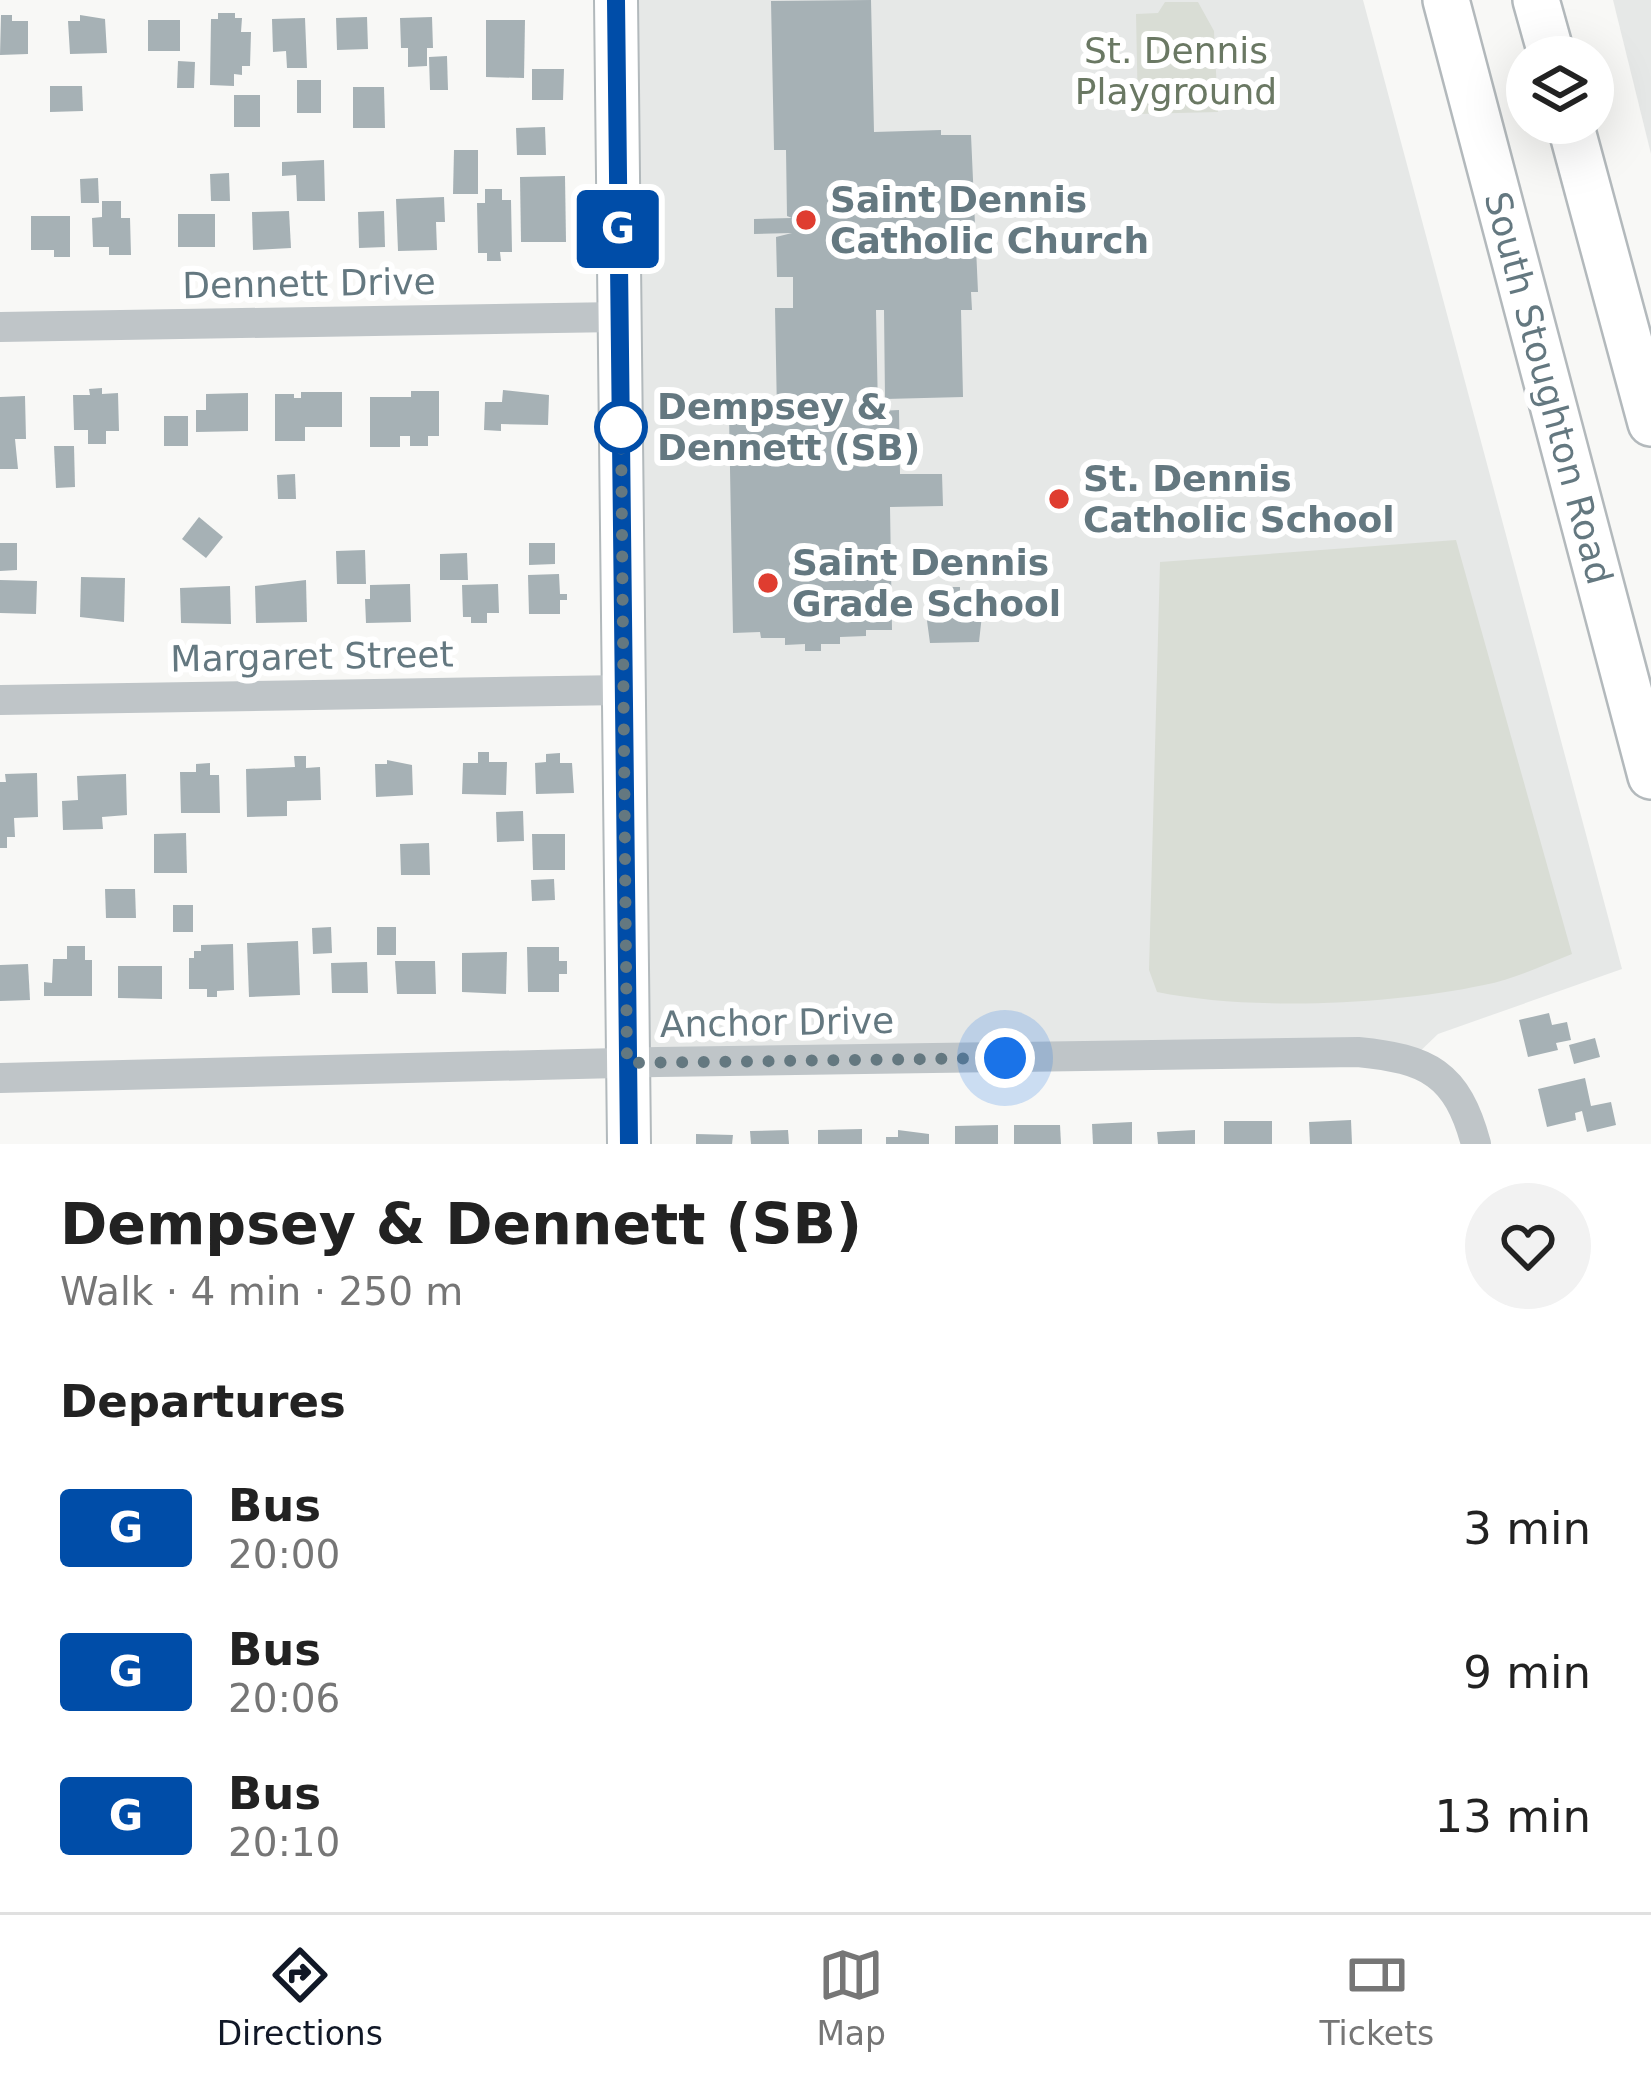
<!DOCTYPE html>
<meta charset="utf-8">
<style>
body{margin:0;font-family:"DejaVu Sans",sans-serif;background:#f2f2f2;color:#222;height:100vh;display:flex;flex-direction:column;font-size:45px;white-space:nowrap}
*{box-sizing:border-box;margin:0}
p{font-size:39px;color:#767676}
.icon{flex:none;width:66px;height:66px;fill:none;stroke:currentColor;stroke-width:2;stroke-linecap:round;stroke-linejoin:round}
.map{position:relative;height:1144px;overflow:hidden}
.drawer{display:flex;flex-direction:column;background:#fff;flex:1}
.drawer>*{flex:none}
.badge{padding:0 24px;border-radius:9px;font-size:42px;line-height:78px}
.buttons{position:absolute;left:1506px;top:36px;display:grid;gap:24px}
.buttons a{display:grid;place-items:center;width:108px;height:108px;border-radius:50%;background:#fff;box-shadow:0 12px 48px #0002;font-size:60px}
.you{position:absolute;width:60px;height:60px;margin:-30px;border:9px solid #fff;border-radius:50%;background:#1a73e8;box-shadow:0 0 0 18px #1a73e833}
.map>.badge{position:absolute;translate:-50% -50%;box-shadow:0 0 0 6px #fff}
h2{padding:0 60px;font-size:45px;line-height:108px}
.round{display:grid;place-items:center;flex:none;width:126px;height:126px;border-radius:63px;background:#f2f2f2}
.head{display:flex;align-items:center;justify-content:space-between;height:204px;padding:0 60px}
h1{font-size:57px;font-weight:700;line-height:90px}
ul{padding:0;list-style:none}
li{display:flex;align-items:center;gap:36px;height:144px;padding:0 60px}
li div{flex:1}
li b{display:block;font-size:45px}
li em{font-style:normal}
li .badge{min-width:132px;font-weight:700;text-align:center}
.dock{display:flex;justify-content:space-around;align-items:center;height:168px;border-top:3px solid #e0e0e0;background:#fff;font-size:33px;color:#767676}
.dock a{display:grid;justify-items:center;gap:6px}
.dock .current{color:#111827}
.map>svg:first-child{display:block}
.built{fill:#e6e8e7}
.green{fill:#d9ddd5}
.building{fill:#a6b1b5}
.lines{fill:none;stroke-linecap:round;stroke-linejoin:round}
.secondary-casing{stroke:#b2b9bc;stroke-width:46}
.primary-casing{stroke:#b3b9bc;stroke-width:50}
.street{stroke:#bfc5c8;stroke-width:30}
.secondary{stroke:#fff;stroke-width:42}
.primary{stroke:#fff;stroke-width:45}
.line-casing{stroke:#fff;stroke-width:27}
.line{stroke:#004da8;stroke-width:18}
.walk{stroke:#647880;stroke-width:12;stroke-dasharray:0 21.6}
.poi-dot{fill:#df3d30;stroke:#fff;stroke-width:4.5}
.stop-dot{fill:#fff;stroke:#004da8;stroke-width:6}
.labels{text-anchor:middle;stroke-width:12;stroke-linejoin:round;paint-order:stroke}
.park-label{font-size:36px;fill:#6a7863;stroke:#fff}
.poi-label{font-size:36px;font-weight:bold;fill:#647880;stroke:#fff;text-anchor:start}
.street-label{font-size:36px;fill:#647880;stroke:#fff}
.stop-label{font-size:36px;font-weight:bold;fill:#647880;stroke:#fff;text-anchor:start}
</style>
<div class="map">
<svg width="1651" height="1144" viewBox="0 0 1651 1144">
<rect width="100%" height="100%" fill="#f8f8f6"/>
<g class="built">
<polygon points="616,0 1363,0 1622,969 1438,1034 1411,1060 627,1063"/>
<polygon points="1613,0 1651,0 1651,154"/>
</g>
<g class="green">
<polygon points="1165,2 1198,2 1214,31 1218,112 1138,114 1136,14 1158,13"/>
<path d="M1456 540 1572 954C1544 965 1514 979 1484 985 1390 1005 1251 1011 1157 992L1149 970 1160 562Z"/>
</g>
<g class="building">
<polygon points="871,0 874,132 941,130 941,135 971,135 978,292 971,292 972,310 961,310 963,397 885,399 884,310 876,310 878,411 899,410 900,474 942,474 943,506 890,507 892,630 866,630 866,636 840,637 840,644 821,644 821,651 805,651 805,644 785,645 785,638 761,638 760,632 733,633 729,414 777,413 775,308 793,308 793,277 777,277 776,237 792,233 754,234 754,219 792,218 787,216 786,150 774,150 771,1"/>
<polygon points="218,13 235,13 235,18 242,18 241,32 251,32 250,66 242,66 242,75 234,74 234,86 210,85 211,19 218,19"/>
<polygon points="1,15 12,15 12,21 28,21 28,54 0,55"/>
<polygon points="80,15 105,19 107,53 70,54 68,21 80,21"/>
<polygon points="367,17 368,49 337,50 336,18"/>
<polygon points="432,17 433,48 427,48 427,66 408,67 408,48 401,48 400,18"/>
<polygon points="305,18 307,68 287,68 286,51 273,52 272,19"/>
<rect x="148" y="20" width="32" height="31"/>
<polygon points="486,20 525,20 524,78 486,77"/>
<polygon points="447,56 448,90 430,90 429,57"/>
<polygon points="178,61 195,62 194,88 177,88"/>
<polygon points="532,69 564,69 563,100 532,100"/>
<rect x="297" y="80" width="24" height="33"/>
<polygon points="50,86 82,86 83,111 50,112"/>
<polygon points="353,87 384,87 385,128 353,128"/>
<rect x="234" y="95" width="26" height="32"/>
<polygon points="545,127 546,155 517,155 516,128"/>
<polygon points="454,150 478,150 478,194 453,194"/>
<polygon points="324,160 325,201 297,201 296,175 282,176 282,162"/>
<polygon points="229,173 230,201 211,201 210,174"/>
<polygon points="565,176 566,242 521,242 520,177"/>
<polygon points="98,178 99,203 81,203 80,179"/>
<polygon points="485,189 502,189 502,200 511,200 512,252 500,252 501,261 487,261 487,253 478,253 477,203 485,203"/>
<polygon points="444,197 445,222 436,222 437,250 398,251 396,199"/>
<polygon points="102,201 121,201 121,218 130,218 131,255 109,255 109,247 93,247 92,218 102,217"/>
<polygon points="289,211 291,248 253,250 252,212"/>
<polygon points="384,211 385,247 359,248 358,212"/>
<rect x="178" y="214" width="37" height="33"/>
<polygon points="31,216 70,216 70,257 54,257 54,250 31,250"/>
<polygon points="102,388 102,394 118,393 119,431 106,431 106,444 88,444 88,430 74,430 73,395 90,395 89,389"/>
<polygon points="503,390 549,395 548,425 501,424 501,431 484,430 485,402 502,402"/>
<polygon points="411,391 439,391 439,436 428,436 428,446 410,446 410,436 400,436 400,447 370,447 370,397 411,397"/>
<polygon points="301,392 342,392 342,427 305,427 305,441 275,441 275,394 294,394 294,398 301,398"/>
<polygon points="248,393 248,431 196,432 196,410 206,410 206,394"/>
<polygon points="25,396 26,439 15,439 18,469 0,469 0,397"/>
<rect x="164" y="416" width="24" height="30"/>
<polygon points="54,446 74,446 75,487 56,488"/>
<polygon points="295,474 296,499 278,499 277,475"/>
<polygon points="199,517 223,537 206,558 182,539"/>
<polygon points="0,543 17,543 17,570 0,571"/>
<polygon points="529,543 555,543 555,564 529,565"/>
<polygon points="365,550 366,584 337,584 336,551"/>
<polygon points="467,553 468,580 440,580 440,554"/>
<polygon points="559,574 560,594 567,594 567,600 560,600 560,614 529,614 528,575"/>
<polygon points="81,577 125,578 124,622 80,617"/>
<polygon points="0,580 37,581 36,614 0,613"/>
<polygon points="306,580 307,622 256,623 255,586"/>
<polygon points="410,584 411,622 366,623 365,599 370,599 370,585"/>
<polygon points="498,584 499,613 487,613 487,623 471,623 471,617 463,617 462,585"/>
<polygon points="230,586 231,624 181,623 180,588"/>
<polygon points="949,587 960,587 960,593 978,593 978,606 983,606 979,642 930,643 925,606 929,606 929,594 949,593"/>
<polygon points="478,752 489,752 489,762 507,762 506,795 462,794 463,763 478,763"/>
<polygon points="560,753 560,763 572,763 574,793 536,794 535,763 546,762 546,754"/>
<polygon points="294,756 306,756 306,768 320,767 321,800 287,801 287,816 247,817 246,769 295,767"/>
<polygon points="387,760 412,765 413,795 376,797 375,764 387,764"/>
<polygon points="210,763 210,775 219,775 220,813 181,813 180,772 196,772 196,764"/>
<polygon points="37,773 38,817 14,818 15,837 7,837 7,848 0,848 0,782 6,782 5,774"/>
<polygon points="126,774 127,815 102,817 103,829 63,830 62,801 78,800 77,776"/>
<polygon points="523,811 524,841 497,842 496,812"/>
<polygon points="186,833 187,873 154,873 154,834"/>
<polygon points="532,834 565,834 565,870 533,870"/>
<polygon points="429,843 430,875 401,875 400,844"/>
<polygon points="554,879 555,900 532,901 531,880"/>
<polygon points="105,889 135,889 136,918 106,918"/>
<rect x="173" y="905" width="20" height="27"/>
<polygon points="331,927 332,953 313,954 312,928"/>
<rect x="377" y="927" width="19" height="28"/>
<polygon points="298,941 300,995 249,997 247,943"/>
<polygon points="233,944 234,990 217,991 217,997 207,997 207,989 189,989 189,958 194,958 194,951 201,951 201,945"/>
<polygon points="67,946 85,946 85,960 92,960 92,996 44,996 44,982 52,983 53,959 67,959"/>
<polygon points="527,947 559,947 559,961 567,961 567,974 559,974 559,992 528,992"/>
<polygon points="507,952 506,994 462,992 462,953"/>
<polygon points="395,961 435,961 436,994 397,994"/>
<polygon points="367,962 368,993 332,993 331,963"/>
<polygon points="28,964 30,1000 0,1001 0,965"/>
<polygon points="118,966 162,966 162,999 118,998"/>
<polygon points="1549,1013 1552,1025 1567,1022 1571,1040 1556,1043 1558,1050 1528,1057 1519,1020"/>
<polygon points="1595,1038 1600,1057 1574,1064 1569,1045"/>
<polygon points="1585,1078 1591,1106 1611,1102 1616,1125 1587,1132 1582,1111 1575,1113 1576,1120 1547,1127 1538,1089"/>
<polygon points="1351,1120 1352,1144 1310,1144 1309,1122"/>
<rect x="1224" y="1121" width="48" height="23"/>
<polygon points="1132,1122 1132,1144 1093,1144 1092,1124"/>
<polygon points="998,1125 998,1144 955,1144 955,1126"/>
<polygon points="1014,1125 1060,1125 1061,1144 1014,1144"/>
<polygon points="862,1129 862,1144 818,1144 818,1130"/>
<polygon points="788,1130 789,1144 751,1144 750,1131"/>
<polygon points="898,1130 929,1134 929,1144 886,1144 886,1137 898,1137"/>
<polygon points="1195,1130 1195,1144 1158,1144 1157,1132"/>
<polygon points="696,1134 733,1135 732,1144 696,1144"/>
</g>
<g class="lines">
<defs>
<polyline id="secondary" points="616,0 629,1144"/>
<g id="primary">
<polyline points="1446,0 1651,776"/>
<polyline points="1536,0 1552,57"/>
<polyline points="1570,123 1651,423"/>
</g>
</defs>
<use href="#secondary" class="secondary-casing"/>
<use href="#primary" class="primary-casing"/>
<g class="street">
<polyline points="0,327 619,317"/>
<polyline points="0,700 625,690"/>
<path d="M0 1078 658 1062 1358 1052C1428 1059 1457 1073 1476 1144"/>
</g>
<use href="#secondary" class="secondary"/>
<use href="#primary" class="primary"/>
</g>
<g class="lines">
<defs>
<polyline id="line" points="616,0 629,1144"/>
</defs>
<use href="#line" class="line-casing"/>
<use href="#line" class="line"/>
<polyline class="walk" points="621,427 627,1063 1005,1058"/>
</g>
<g class="poi-dot">
<circle cx="806" cy="220" r="12"/>
<circle cx="1059" cy="499" r="12"/>
<circle cx="768" cy="583" r="12"/>
</g>
<circle class="stop-dot" cx="621" cy="427" r="24"/>
<g class="labels">
<g class="park-label">
<text x="1176" y="63">St. Dennis<tspan x="1176" dy="41">Playground</tspan></text>
</g>
<g class="poi-label">
<text x="830" y="212">Saint Dennis<tspan x="830" dy="41">Catholic Church</tspan></text>
<text x="1083" y="491">St. Dennis<tspan x="1083" dy="41">Catholic School</tspan></text>
<text x="792" y="575">Saint Dennis<tspan x="792" dy="41">Grade School</tspan></text>
</g>
<g class="street-label">
<text transform="translate(309 283) rotate(-1)" y="13">Dennett Drive</text>
<text transform="translate(1549 388) rotate(75)" y="13">South Stoughton Road</text>
<text transform="translate(312 656) rotate(-1)" y="13">Margaret Street</text>
<text transform="translate(777 1022) rotate(-1)" y="13">Anchor Drive</text>
</g>
<g class="stop-label">
<text x="657" y="419">Dempsey &amp;<tspan x="657" dy="41">Dennett (SB)</tspan></text>
</g>
</g>
</svg>
<div class="buttons">
<a><svg class="icon" aria-label="layers" viewBox="0 0 24 24"><path d="M12 4l9 5-9 5-9-5zM3 14l9 5 9-5"/></svg></a>
</div>
<div class="you" style="left:1005px;top:1058px"></div>
<b class="badge" style="left:618px;top:229px;background:#004da8;color:#fff">G</b>
</div>
<section class="drawer">
<div class="head"><div><h1>Dempsey &amp; Dennett (SB)</h1><p>Walk · 4 min · 250 m</p></div><a class="round"><svg class="icon" aria-label="heart" viewBox="0 0 24 24"><path d="M12 20l-8-8c-3-5 5-10 8-4 3-6 11-1 8 4z"/></svg></a></div>
<h2>Departures</h2>
<ul>
<li><span class="badge" style="background:#004da8;color:#fff">G</span><div><b>Bus</b><p>20:00</p></div><em>3 min</em></li>
<li><span class="badge" style="background:#004da8;color:#fff">G</span><div><b>Bus</b><p>20:06</p></div><em>9 min</em></li>
<li><span class="badge" style="background:#004da8;color:#fff">G</span><div><b>Bus</b><p>20:10</p></div><em>13 min</em></li>
</ul>
</section>
<nav class="dock">
<a class="current"><svg class="icon" aria-label="directions" viewBox="0 0 24 24"><path d="M12 3l9 9-9 9-9-9zM9 14v-3h6M13 9l2 2-2 2"/></svg>Directions</a>
<a><svg class="icon" aria-label="map" viewBox="0 0 24 24"><path d="M3 6l6-2 6 2 6-2v14l-6 2-6-2-6 2zM9 4v14M15 6v14"/></svg>Map</a>
<a><svg class="icon" aria-label="tickets" viewBox="0 0 24 24"><path d="M3 7h18v10H3zM15 7v10"/></svg>Tickets</a>
</nav>
